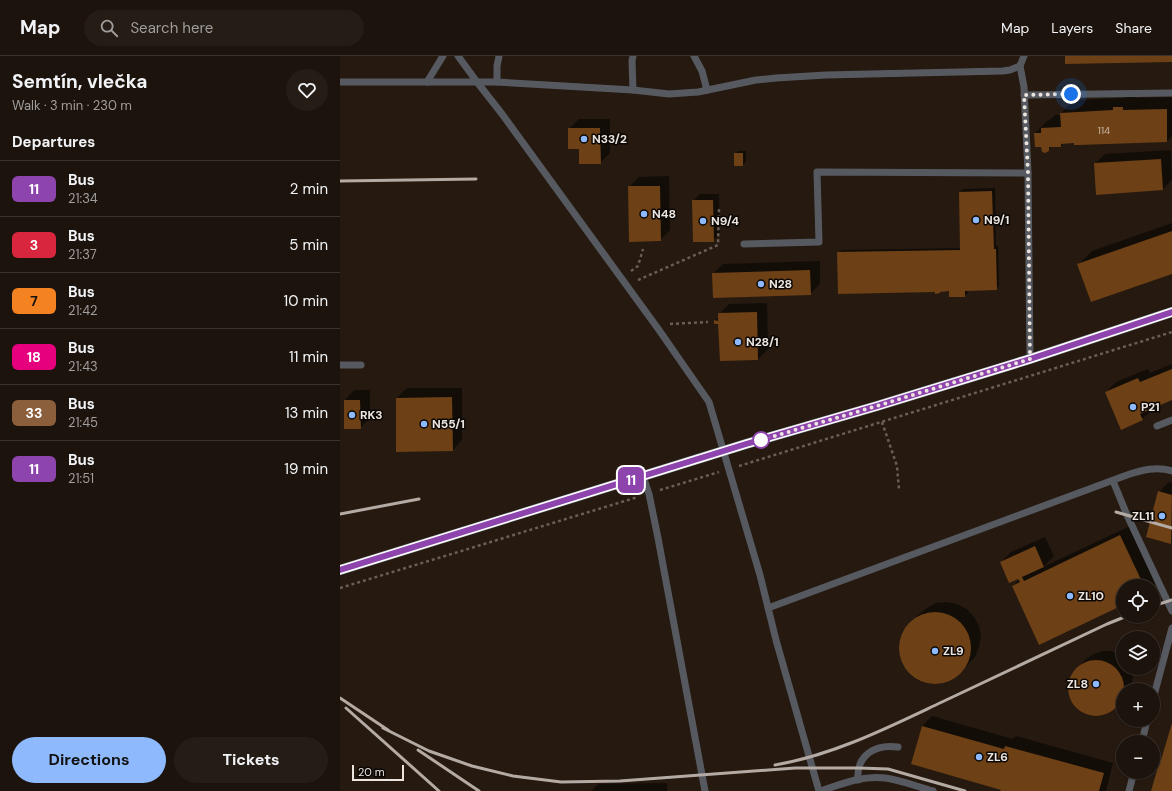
<!DOCTYPE html>
<meta charset="utf-8">
<style>
body{margin:0;font-family:"DM Sans",sans-serif;background:#251c15;color:#f1f3f6;height:100vh;display:flex;flex-direction:column;font-size:15px;white-space:nowrap}
*{box-sizing:border-box;margin:0}
p{font-size:13px;color:#a09e9d}
.icon{flex:none;width:22px;height:22px;fill:none;stroke:currentColor;stroke-width:2;stroke-linecap:round;stroke-linejoin:round}
.map{position:relative;flex:1;overflow:hidden}
.side{display:flex;flex-direction:column;background:#1c130c;width:340px}
.side>*{flex:none}
.badge{padding:0 8px;border-radius:6px;font-size:14px;line-height:26px}
.fabs{position:absolute;left:776px;top:523px;display:grid;gap:8px}
.fabs a{display:grid;place-items:center;width:44px;height:44px;border-radius:50%;background:#1c130c;box-shadow:0 1px 3px #0004,0 0 0 1px #3a322d;font-size:20px}
.scale{position:absolute;left:12px;bottom:10px;width:52px;box-sizing:border-box;padding-left:4px;border:2px solid #ece4de;border-top:0;font-size:11px;line-height:14px;white-space:nowrap;color:#ece4de;-webkit-text-stroke:3px #0a0603;paint-order:stroke}
.you{position:absolute;width:20px;height:20px;margin:-10px;border:3px solid #fff;border-radius:50%;background:#1a73e8;box-shadow:0 0 0 6px #1a73e833}
.map>.badge{position:absolute;translate:-50% -50%;box-shadow:0 0 0 2px #fff}
h2{padding:0 12px;font-size:15px;line-height:36px}
.round{display:grid;place-items:center;flex:none;width:42px;height:42px;border-radius:21px;background:#251c15}
.summary{display:flex;align-items:center;justify-content:space-between;height:68px;padding:0 12px}
h1{font-size:19px;font-weight:700;line-height:30px}
.cta{display:flex;gap:8px;margin-top:auto;padding:8px 12px}
.cta a{flex:1;height:46px;border-radius:24px;background:#8eb9fc;color:#111;font-size:16px;font-weight:700;line-height:46px;text-align:center}
.cta a+a{background:#251c15;color:#f1f3f6}
ul{padding:0;list-style:none}
li{display:flex;align-items:center;gap:12px;height:56px;padding:0 12px;border-top:1px solid #3a322d}
li div{flex:1}
li b{display:block;font-size:15px}
li em{font-style:normal}
li .badge{min-width:44px;font-weight:700;text-align:center}
header{display:flex;align-items:center;gap:24px;box-sizing:border-box;height:56px;padding:0 20px;background:#1c130c;border-bottom:1px solid #3a322d}
header strong{font-size:19px}
nav{display:flex;gap:22px;margin-inline-start:auto;font-size:14px}
.search{width:280px;height:36px;background:#251c15;display:flex;align-items:center;gap:10px;box-sizing:border-box;padding:0 14px;border-radius:22px;color:#a09e9d;font-size:15px}
main{display:flex;flex:1;min-height:0}
.map>svg:first-child{display:block}
.shadow{fill:#0007}
.building{fill:#6d4015}
.lines{fill:none;stroke-linecap:round;stroke-linejoin:round}
.path{stroke:#6a5f57;stroke-width:2.5;stroke-dasharray:3 3;stroke-linecap:butt}
.service{stroke:#565a60;stroke-width:7}
.primary{stroke:#9098a5;stroke-width:10}
.rail{stroke:#b4aba4;stroke-width:3}
.line-casing{stroke:#fff;stroke-width:9}
.line{stroke:#8e44ad;stroke-width:6}
.walk{stroke:#ece4de;stroke-width:4;stroke-dasharray:0 7.2}
.poi-dot{fill:#8eb9fc;stroke:#0a0603;stroke-width:1.5}
.stop-dot{fill:#fff;stroke:#8e44ad;stroke-width:2}
.labels{text-anchor:middle;stroke-width:3;stroke-linejoin:round;paint-order:stroke}
.number-label{font-size:10px;fill:#ccbbac}
.poi-label{font-size:12px;font-weight:bold;fill:#ece4de;stroke:#0a0603;text-anchor:start}
</style>
<header>
<strong>Map</strong>
<div class="search"><svg class="icon" aria-label="search" viewBox="0 0 24 24"><circle cx="10" cy="10" r="6"/><path d="M15 15l6 6"/></svg>Search here</div>
<nav><a>Map</a><a>Layers</a><a>Share</a></nav>
</header>
<main>
<section class="side">
<div class="summary"><div><h1>Semtín, vlečka</h1><p>Walk · 3 min · 230 m</p></div><a class="round"><svg class="icon" aria-label="heart" viewBox="0 0 24 24"><path d="M12 20l-8-8c-3-5 5-10 8-4 3-6 11-1 8 4z"/></svg></a></div>
<h2>Departures</h2>
<ul>
<li><span class="badge" style="background:#8e44ad;color:#fff">11</span><div><b>Bus</b><p>21:34</p></div><em>2 min</em></li>
<li><span class="badge" style="background:#d7263d;color:#fff">3</span><div><b>Bus</b><p>21:37</p></div><em>5 min</em></li>
<li><span class="badge" style="background:#f58220;color:#111">7</span><div><b>Bus</b><p>21:42</p></div><em>10 min</em></li>
<li><span class="badge" style="background:#e6007e;color:#fff">18</span><div><b>Bus</b><p>21:43</p></div><em>11 min</em></li>
<li><span class="badge" style="background:#8b5e3c;color:#fff">33</span><div><b>Bus</b><p>21:45</p></div><em>13 min</em></li>
<li><span class="badge" style="background:#8e44ad;color:#fff">11</span><div><b>Bus</b><p>21:51</p></div><em>19 min</em></li>
</ul>
<div class="cta"><a>Directions</a><a>Tickets</a></div>
</section>
<div class="map">
<svg width="832" height="735" viewBox="0 0 832 735">
<rect width="100%" height="100%" fill="#251910"/>
<g class="shadow">
<polygon points="787,39 796,39 796,42 832,41 832,80 827,85 735,88 735,86 724,87 721,90 712,90 707,95 702,90 696,90 695,77 708,64 710,64 715,59 721,59 721,57 734,44 784,42"/>
<polygon points="239,63 270,63 270,97 260,107 240,92 229,73"/>
<polygon points="831,94 832,124 823,133 755,108 765,98"/>
<polygon points="398,95 406,95 406,106 403,109 395,98"/>
<polygon points="329,120 330,174 320,184 289,131 299,121"/>
<polygon points="655,132 656,190 658,190 659,230 656,233 627,234 628,237 624,240 610,234 602,235 600,236 498,197 502,194 621,192 620,136 623,133"/>
<polygon points="360,138 379,138 380,178 373,185 353,145"/>
<polygon points="832,167 832,217 739,208 752,195"/>
<polygon points="480,205 480,228 470,238 373,218 383,208"/>
<polygon points="427,247 428,293 418,303 381,304 379,267 375,265 379,261 379,258 389,248"/>
<polygon points="832,308 832,343 811,352 812,354 802,363 766,336 776,326 808,313 810,317"/>
<polygon points="67,332 122,332 122,384 113,394 57,342"/>
<polygon points="14,334 30,334 30,362 20,372 5,344"/>
<polygon points="829,426 832,427 831,487 808,480 819,436"/>
<polygon points="790,470 817,527 813,531 813,530 783,530 783,548 673,530 679,524 661,506 671,496 705,481 714,500 703,511"/>
<polygon points="607,546 617,548 627,553 634,561 639,570 641,580 639,591 635,601 618,619 609,625 599,627 588,627 578,624 570,618 564,609 560,599 560,588 562,578 568,569 578,559 587,552 596,547"/>
<polygon points="763,595 772,595 780,599 783,601 783,612 791,612 793,622 790,634 783,634 783,643 777,649 769,655 761,659 752,659 743,656 736,650 731,642 729,633 730,624 736,614 746,603 754,598"/>
<polygon points="592,660 673,683 676,680 773,707 766,735 661,735 662,733 582,670"/>
<polygon points="327,727 327,735 251,735 258,728"/>
</g>
<g class="building">
<polygon points="725,0 832,0 832,6 725,8"/>
<polygon points="773,51 783,51 783,54 827,53 827,86 738,89 734,89 734,87 721,88 721,91 709,91 709,95 705,97 702,96 701,91 695,91 694,77 701,77 701,72 721,71 720,57 773,54"/>
<polygon points="228,72 260,72 261,108 239,108 239,93 228,93"/>
<rect x="394" y="97" width="9" height="13"/>
<polygon points="821,103 823,134 756,139 754,107"/>
<polygon points="288,130 320,130 321,185 289,186"/>
<polygon points="652,135 654,193 656,193 657,234 625,235 625,241 609,241 609,235 600,236 600,237 595,238 595,236 498,238 497,196 620,194 619,136"/>
<polygon points="352,144 373,144 374,186 353,186"/>
<polygon points="832,175 832,218 751,246 737,208"/>
<polygon points="470,214 471,239 373,242 372,217"/>
<polygon points="417,256 418,304 380,305 378,268 374,268 374,264 378,265 378,257"/>
<polygon points="832,313 832,344 800,358 803,364 781,374 765,336 798,322 800,326"/>
<polygon points="112,341 113,395 56,396 56,342"/>
<polygon points="4,344 20,344 21,373 4,373"/>
<polygon points="818,435 832,439 831,488 806,481"/>
<polygon points="780,479 804,530 783,530 783,549 699,589 672,530 680,526 678,523 669,527 660,506 695,490 704,511 682,521 684,525"/>
<circle cx="595" cy="592" r="36"/>
<circle cx="756" cy="632" r="28"/>
<polygon points="832,667 832,735 811,735 820,704 821,704"/>
<polygon points="582,670 664,693 665,690 764,717 759,735 660,735 661,734 571,708"/>
</g>
<g class="lines">
<g class="path">
<polyline points="291,215 298,210 303,193"/>
<polyline points="298,224 378,189 379,151"/>
<polyline points="330,268 368,266"/>
<polyline points="542,366 557,410 559,434"/>
<polyline points="399,410 832,276"/>
<polyline points="320,434 379,416"/>
<polyline points="0,532 298,441"/>
</g>
<g class="service">
<polyline points="118,0 137,26 162,58 319,274 369,346 420,519 436,584 479,735"/>
<polyline points="293,0 292,5 293,34"/>
<polyline points="354,0 362,15 367,34"/>
<polyline points="684,0 680,10 684,31 688,117 690,303"/>
<polyline points="0,26 157,26 293,34 329,38 358,36 416,24 436,22 486,19 663,15 670,14 680,10"/>
<polyline points="87,26 103,0"/>
<polyline points="157,26 157,10 159,0"/>
<polyline points="684,39 832,37"/>
<polyline points="404,188 479,186 477,116 688,117"/>
<polyline points="0,309 21,309"/>
<polyline points="817,370 832,364"/>
<polyline points="303,420 309,438 318,482 365,735"/>
<polyline points="773,425 787,459 832,555"/>
<path d="M428 552 787 419C802 414 817 410 832 415"/>
<polyline points="813,643 832,572"/>
<polyline points="802,686 807,664"/>
<path d="M518 724C516 699 535 688 558 691"/>
<path d="M481 735C501 728 523 719 545 722 561 724 578 731 593 735"/>
<polyline points="789,735 794,716"/>
</g>
<polyline class="primary" points="0,514 406,388 537,350 690,303 832,256"/>
<g class="rail">
<polyline points="0,125 136,123"/>
<polyline points="776,456 832,472"/>
<polyline points="0,458 79,443"/>
<polyline points="813,550 832,544"/>
<polyline points="0,642 48,674"/>
<polyline points="6,652 99,735"/>
<polyline points="43,672 89,695 132,710 173,720 221,726 280,725 455,712 519,712 548,713 625,735"/>
<polyline points="78,694 139,735"/>
<path d="M435 709C494 699 549 671 602 646 657 620 712 594 767 568L787 560"/>
</g>
</g>
<g class="lines">
<defs>
<polyline id="line" points="0,514 406,388 537,350 690,303 832,256"/>
</defs>
<use href="#line" class="line-casing"/>
<use href="#line" class="line"/>
<polyline class="walk" points="421,384 537,350 690,303 688,117 684,39 731,38"/>
</g>
<g class="poi-dot">
<circle cx="244" cy="83" r="4"/>
<circle cx="304" cy="158" r="4"/>
<circle cx="636" cy="164" r="4"/>
<circle cx="363" cy="165" r="4"/>
<circle cx="421" cy="228" r="4"/>
<circle cx="398" cy="286" r="4"/>
<circle cx="793" cy="351" r="4"/>
<circle cx="12" cy="359" r="4"/>
<circle cx="84" cy="368" r="4"/>
<circle cx="822" cy="460" r="4"/>
<circle cx="730" cy="540" r="4"/>
<circle cx="595" cy="595" r="4"/>
<circle cx="756" cy="628" r="4"/>
<circle cx="639" cy="701" r="4"/>
</g>
<circle class="stop-dot" cx="421" cy="384" r="8"/>
<g class="labels">
<g class="number-label">
<text x="764" y="78">114</text>
</g>
<g class="poi-label">
<text x="252" y="87">N33/2</text>
<text x="312" y="162">N48</text>
<text x="644" y="168">N9/1</text>
<text x="371" y="169">N9/4</text>
<text x="429" y="232">N28</text>
<text x="406" y="290">N28/1</text>
<text x="801" y="355">P21</text>
<text x="20" y="363">RK3</text>
<text x="92" y="372">N55/1</text>
<text x="814" y="464" text-anchor="end">ZL11</text>
<text x="738" y="544">ZL10</text>
<text x="603" y="599">ZL9</text>
<text x="748" y="632" text-anchor="end">ZL8</text>
<text x="647" y="705">ZL6</text>
</g>
</g>
</svg>
<div class="fabs">
<a><svg class="icon" aria-label="locate" viewBox="0 0 24 24"><circle cx="12" cy="12" r="6"/><path d="M12 2v4M12 18v4M2 12h4M18 12h4"/></svg></a>
<a><svg class="icon" aria-label="layers" viewBox="0 0 24 24"><path d="M12 4l9 5-9 5-9-5zM3 14l9 5 9-5"/></svg></a>
<a>+</a>
<a>−</a>
</div>
<div class="scale">20 m</div>
<div class="you" style="left:731px;top:38px"></div>
<b class="badge" style="left:291px;top:424px;background:#8e44ad;color:#fff">11</b>
</div>
</main>
